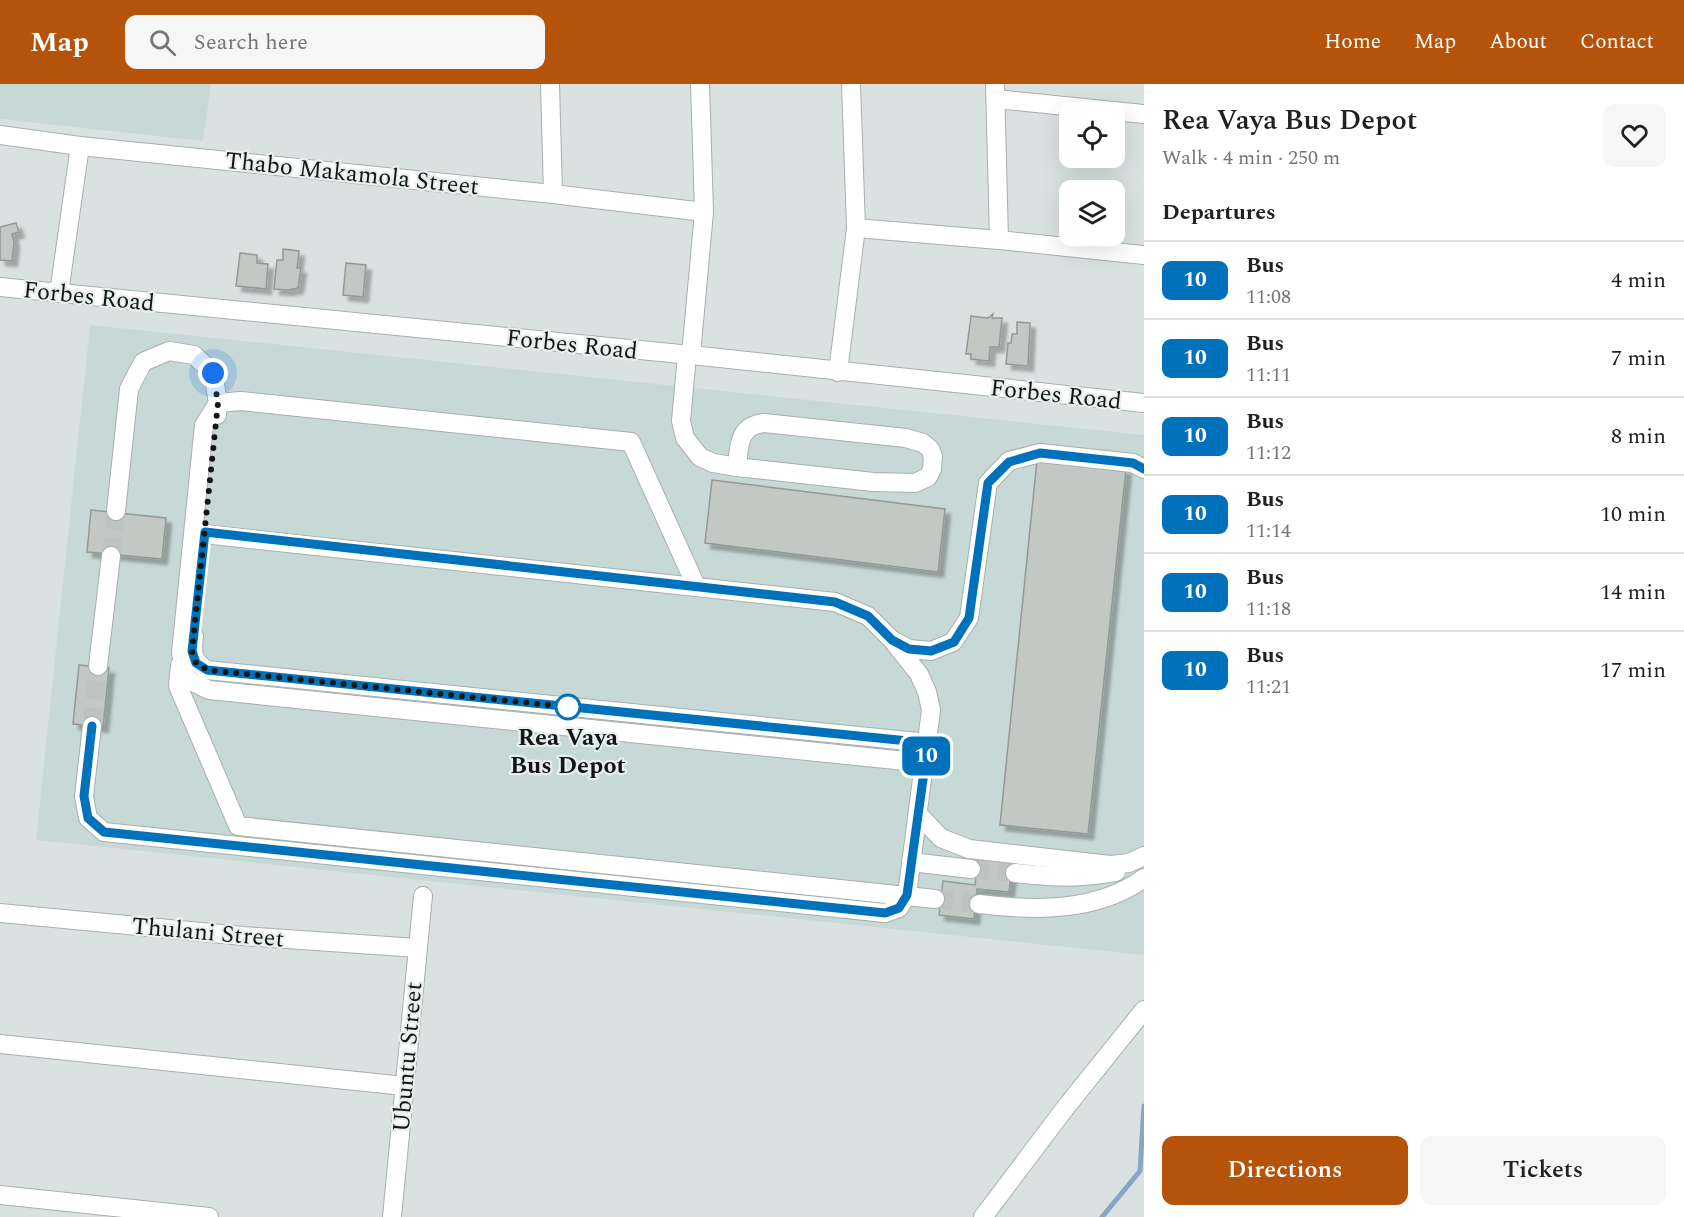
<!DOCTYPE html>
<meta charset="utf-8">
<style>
body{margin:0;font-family:Spectral,serif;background:#f6f6f6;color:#202124;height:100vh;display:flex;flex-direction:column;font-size:22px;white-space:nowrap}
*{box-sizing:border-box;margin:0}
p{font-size:20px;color:#757577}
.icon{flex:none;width:33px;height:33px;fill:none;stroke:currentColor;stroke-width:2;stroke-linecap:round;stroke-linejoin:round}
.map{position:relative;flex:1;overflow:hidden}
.drawer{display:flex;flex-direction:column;background:#fff;width:540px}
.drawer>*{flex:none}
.badge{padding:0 12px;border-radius:9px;font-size:21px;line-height:39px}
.fabs{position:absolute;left:1059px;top:18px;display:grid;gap:12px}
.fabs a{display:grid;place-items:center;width:66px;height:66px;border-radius:12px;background:#fff;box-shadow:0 6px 24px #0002;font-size:30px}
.you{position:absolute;width:30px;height:30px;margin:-15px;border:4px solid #fff;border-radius:50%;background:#1a73e8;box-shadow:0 0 0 9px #1a73e833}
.map>.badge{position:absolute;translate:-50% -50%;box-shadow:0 0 0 3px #fff}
h2{padding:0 18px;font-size:22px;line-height:54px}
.round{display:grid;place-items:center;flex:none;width:63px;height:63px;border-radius:12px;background:#f6f6f6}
.overview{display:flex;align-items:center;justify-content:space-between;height:102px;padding:0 18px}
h1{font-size:28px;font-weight:600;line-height:45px}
.button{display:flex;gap:12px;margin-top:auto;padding:12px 18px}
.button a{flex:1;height:69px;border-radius:12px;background:#b45309;color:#fff;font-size:24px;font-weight:600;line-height:69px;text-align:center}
.button a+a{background:#f6f6f6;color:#202124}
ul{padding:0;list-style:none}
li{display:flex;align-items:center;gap:18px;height:78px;padding:0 18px;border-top:2px solid #e0e0e0}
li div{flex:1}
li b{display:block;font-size:22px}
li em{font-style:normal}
li .badge{min-width:66px;font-weight:700;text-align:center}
header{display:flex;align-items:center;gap:36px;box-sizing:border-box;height:84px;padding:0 30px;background:#b45309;color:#fff}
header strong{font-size:28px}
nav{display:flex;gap:33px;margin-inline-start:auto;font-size:21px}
.search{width:420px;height:54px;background:#f6f6f6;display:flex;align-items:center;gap:15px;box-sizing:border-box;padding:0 21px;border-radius:12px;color:#757577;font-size:22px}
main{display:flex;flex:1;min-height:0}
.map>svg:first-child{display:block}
.built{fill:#c7d9d6}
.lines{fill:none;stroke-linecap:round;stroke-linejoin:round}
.stream{stroke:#87a6c7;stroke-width:5}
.building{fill:#c2c8c4;stroke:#939995;stroke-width:1.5;filter:url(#shadow)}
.minor-tunnel{stroke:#bcc3c2;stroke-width:18;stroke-dasharray:18 9;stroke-linecap:butt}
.minor-casing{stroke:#a7afae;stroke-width:20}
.minor{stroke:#fff;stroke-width:18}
.line-casing{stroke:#fff;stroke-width:14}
.line{stroke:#0072bc;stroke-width:9}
.walk{stroke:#131615;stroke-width:6;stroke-dasharray:0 10.8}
.stop-dot{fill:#fff;stroke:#0072bc;stroke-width:3}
.labels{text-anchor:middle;stroke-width:4.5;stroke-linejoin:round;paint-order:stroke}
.street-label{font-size:24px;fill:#131615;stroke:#e7f0ee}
.stop-label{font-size:24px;font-weight:bold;fill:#131615;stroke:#e7f0ee}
</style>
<header>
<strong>Map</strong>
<div class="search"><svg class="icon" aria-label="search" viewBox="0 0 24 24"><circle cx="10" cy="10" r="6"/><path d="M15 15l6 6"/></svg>Search here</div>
<nav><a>Home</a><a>Map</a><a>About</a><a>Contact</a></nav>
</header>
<main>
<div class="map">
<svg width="1144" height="1133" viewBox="0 0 1144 1133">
<defs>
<filter id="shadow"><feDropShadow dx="5.5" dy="5.5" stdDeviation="1.5" flood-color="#0004"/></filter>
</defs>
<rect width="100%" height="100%" fill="#dae2e1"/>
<g class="built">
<polygon points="0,0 211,0 203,57 0,35"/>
<polygon points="90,241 1144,351 1144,871 36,756"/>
</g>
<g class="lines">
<polyline class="stream" points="1102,1133 1140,1087 1144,1022"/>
</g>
<g class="building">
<polygon points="16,139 19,148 12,150 14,158 12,177 0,176 0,143"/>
<polygon points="283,165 299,167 297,184 301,184 298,204 288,206 274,205 277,176 283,176"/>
<polygon points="240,169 257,171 257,179 268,180 266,205 236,202"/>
<polygon points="346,179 366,181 363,213 343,211"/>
<polygon points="993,230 992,234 1002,234 999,263 990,263 989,277 971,275 971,270 966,270 971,232 988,234"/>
<polygon points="1017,238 1030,239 1028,282 1006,280 1008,259 1011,259 1012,250 1017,250"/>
<polygon points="1037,376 1126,385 1088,750 1000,741"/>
<polygon points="712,396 945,425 938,488 705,459"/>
<polygon points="91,426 166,434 162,475 87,468"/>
<polygon points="79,581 109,584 103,643 73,640"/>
<polygon points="979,771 1013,775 1009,808 977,805 974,835 939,831 943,797 975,801"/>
</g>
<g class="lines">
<g class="minor-tunnel">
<polyline points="111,472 116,427"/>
<polyline points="92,642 98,582"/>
<polyline points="971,785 1015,789"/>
<polyline points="935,815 979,820"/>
</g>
<defs>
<g id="minor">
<polyline points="550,0 553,110"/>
<polyline points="995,0 999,156"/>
<polyline points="996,15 1144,30"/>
<polyline points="0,51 80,62 553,110 704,128"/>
<polyline points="856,144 999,156 1144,171"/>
<polyline points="0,203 691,271 1144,319"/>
<polyline points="59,209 80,62"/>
<path d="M687 271 681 337 685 354 700 373 713 379 737 383 873 398 915 399 928 393 932 385 933 372 930 365 923 359 906 354 764 339C738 342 739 362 737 383"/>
<polyline points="691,271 704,128 700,0"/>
<polyline points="838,288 856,144 851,0"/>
<polyline points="116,427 129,305 143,278 169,267 194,271 213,289 218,319 217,331"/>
<polyline points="696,502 631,358 241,317 218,319 204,341 181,569 187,595 209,606 925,679"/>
<path d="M194 552C192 570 192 576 207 586L928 659"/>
<polyline points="894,557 909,565 931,567 953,558 969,534 988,399 1009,377 1040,369 1133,379 1144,385"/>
<polyline points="180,581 178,602 238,742 935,815"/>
<polyline points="98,582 111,472"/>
<polyline points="92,642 84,712 88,734 104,748 885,829 899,824 907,811 931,626 927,608 919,590 892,556 868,532 835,518 194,449"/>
<polyline points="918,730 941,754 969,765 1110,781 1129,779 1144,772"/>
<polyline points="911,778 971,785"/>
<path d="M1015 789C1052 793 1079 795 1116 788"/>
<path d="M979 820C1034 827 1098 828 1144 794"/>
<polyline points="0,829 243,852 417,864"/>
<polyline points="0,960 404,1002"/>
<polyline points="0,1111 209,1133"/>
<polyline points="392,1133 423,812"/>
<polyline points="983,1133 1066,1023 1144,926"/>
</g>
</defs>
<use href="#minor" class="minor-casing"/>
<use href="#minor" class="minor"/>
</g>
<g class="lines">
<defs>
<polyline id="line" points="92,642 84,712 88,734 104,748 885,829 899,824 907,811 928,659 207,586 196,579 192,567 205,448 835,518 868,532 892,556 909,565 931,567 954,558 969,534 988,399 1009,378 1040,369 1133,379 1144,385"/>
</defs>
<use href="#line" class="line-casing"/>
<use href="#line" class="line"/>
<polyline class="walk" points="213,289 218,319 192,567 196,579 207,586 579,624 568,623"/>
</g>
<circle class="stop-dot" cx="568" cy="623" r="12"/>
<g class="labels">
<g class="street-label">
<text transform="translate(352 89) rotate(6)" y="8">Thabo Makamola Street</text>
<text transform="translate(89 212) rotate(6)" y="8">Forbes Road</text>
<text transform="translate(572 260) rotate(6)" y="8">Forbes Road</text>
<text transform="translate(1056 310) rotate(6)" y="8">Forbes Road</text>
<text transform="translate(208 848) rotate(5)" y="8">Thulani Street</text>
<text transform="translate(407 973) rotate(-85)" y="8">Ubuntu Street</text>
</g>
<g class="stop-label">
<text x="568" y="661">Rea Vaya<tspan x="568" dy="28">Bus Depot</tspan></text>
</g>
</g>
</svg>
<div class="fabs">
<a><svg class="icon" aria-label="locate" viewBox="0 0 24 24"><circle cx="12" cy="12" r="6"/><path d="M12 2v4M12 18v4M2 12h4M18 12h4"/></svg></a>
<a><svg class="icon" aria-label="layers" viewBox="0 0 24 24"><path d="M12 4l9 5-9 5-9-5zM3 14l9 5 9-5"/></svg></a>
</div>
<div class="you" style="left:213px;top:289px"></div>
<b class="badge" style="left:926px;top:672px;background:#0072bc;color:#fff">10</b>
</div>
<section class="drawer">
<div class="overview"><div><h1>Rea Vaya Bus Depot</h1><p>Walk · 4 min · 250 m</p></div><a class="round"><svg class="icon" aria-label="heart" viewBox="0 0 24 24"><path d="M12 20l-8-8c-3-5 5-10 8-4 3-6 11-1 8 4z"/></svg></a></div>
<h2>Departures</h2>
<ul>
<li><span class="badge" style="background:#0072bc;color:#fff">10</span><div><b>Bus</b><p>11:08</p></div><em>4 min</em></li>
<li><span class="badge" style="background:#0072bc;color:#fff">10</span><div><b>Bus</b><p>11:11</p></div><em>7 min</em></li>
<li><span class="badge" style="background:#0072bc;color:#fff">10</span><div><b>Bus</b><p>11:12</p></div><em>8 min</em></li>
<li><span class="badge" style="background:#0072bc;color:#fff">10</span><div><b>Bus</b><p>11:14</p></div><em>10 min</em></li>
<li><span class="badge" style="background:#0072bc;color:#fff">10</span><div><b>Bus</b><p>11:18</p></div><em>14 min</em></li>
<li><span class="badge" style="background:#0072bc;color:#fff">10</span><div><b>Bus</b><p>11:21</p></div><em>17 min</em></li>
</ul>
<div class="button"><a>Directions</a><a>Tickets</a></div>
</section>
</main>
